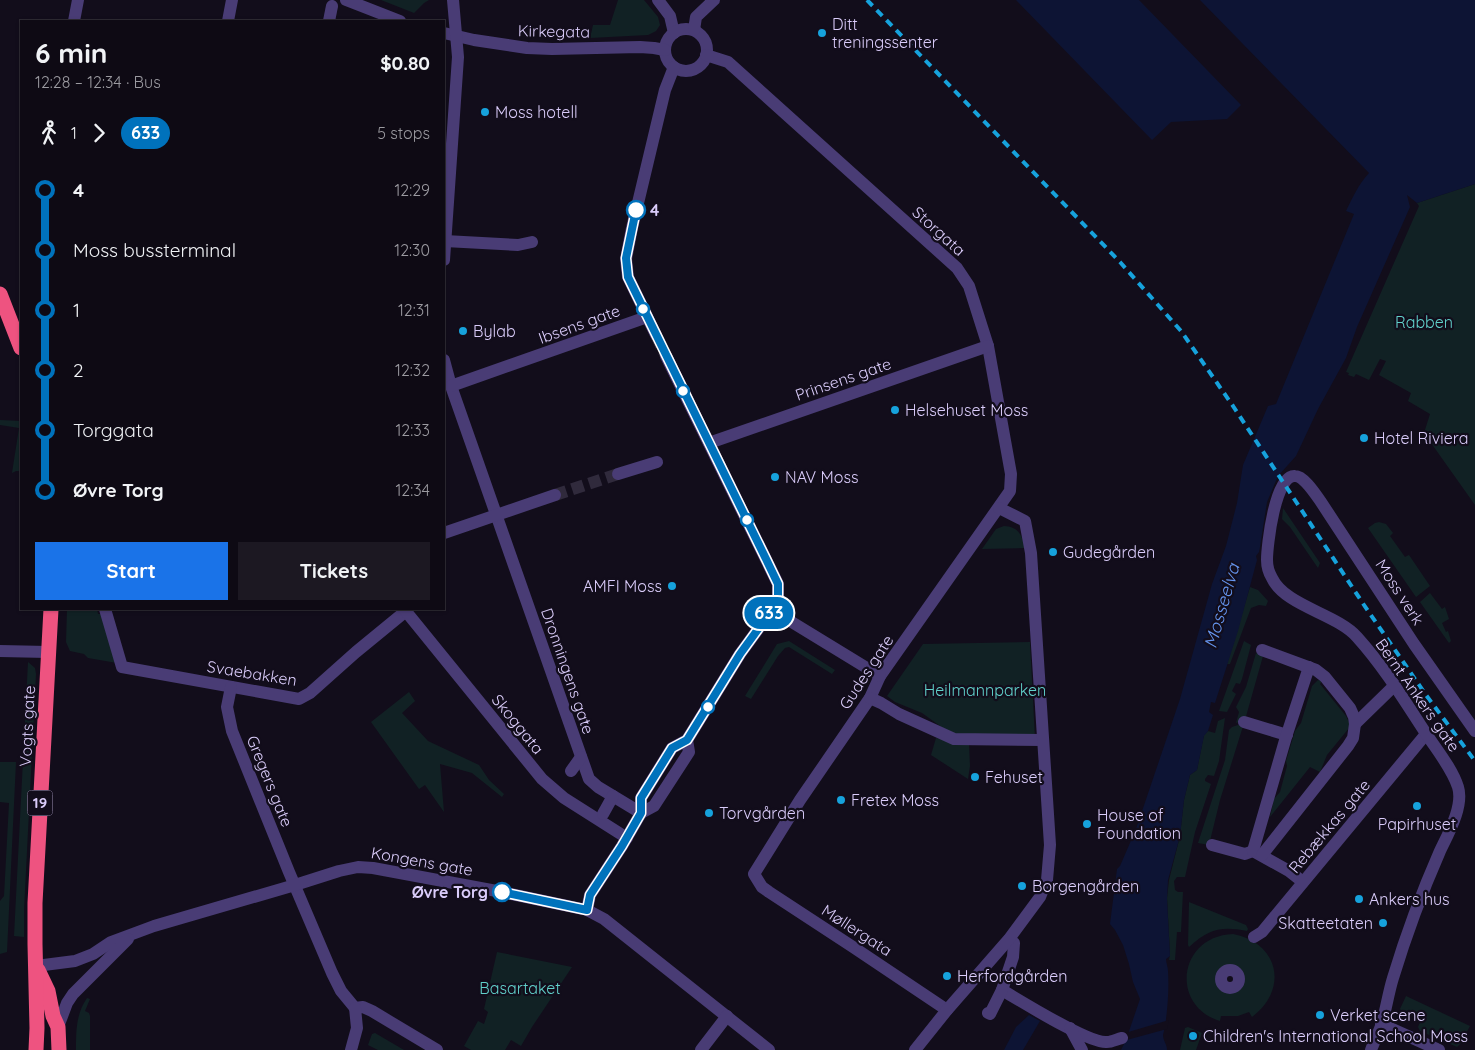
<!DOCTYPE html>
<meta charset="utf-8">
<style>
body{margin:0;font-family:Quicksand,sans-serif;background:#1c1822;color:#f1f3f6;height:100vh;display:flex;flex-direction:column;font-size:19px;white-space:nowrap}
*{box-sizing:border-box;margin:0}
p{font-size:16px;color:#9b9aa0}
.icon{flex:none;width:28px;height:28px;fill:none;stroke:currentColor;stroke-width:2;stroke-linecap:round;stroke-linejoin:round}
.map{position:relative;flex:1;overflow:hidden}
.drawer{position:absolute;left:20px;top:20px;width:425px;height:590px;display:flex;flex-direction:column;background:#0e0a14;border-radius:0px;box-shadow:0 1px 4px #0004,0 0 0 1px #2e2b34}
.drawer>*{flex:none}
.badge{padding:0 10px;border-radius:16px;font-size:18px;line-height:32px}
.map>.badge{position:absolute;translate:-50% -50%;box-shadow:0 0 0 2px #fff}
.legs{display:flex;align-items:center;gap:8px;height:55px;padding:0 15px;font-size:16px}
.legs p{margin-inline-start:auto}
.summary{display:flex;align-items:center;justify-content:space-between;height:85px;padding:0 15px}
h1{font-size:28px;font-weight:800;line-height:38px}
.action{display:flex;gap:10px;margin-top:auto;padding:10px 15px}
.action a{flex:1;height:58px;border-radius:0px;background:#1a73e8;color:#fff;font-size:20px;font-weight:800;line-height:58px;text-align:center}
.action a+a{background:#1c1822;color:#f1f3f6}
ul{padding:0 15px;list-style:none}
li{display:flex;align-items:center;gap:18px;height:60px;font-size:19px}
li i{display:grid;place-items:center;width:8px;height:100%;margin:0 6px;background:currentColor}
li i::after{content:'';width:12px;height:12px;margin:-6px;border:4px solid;border-radius:50%;background:#0e0a14}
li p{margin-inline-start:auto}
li:first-child i{background:linear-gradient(#0000 50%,currentColor 0)}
li:last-child i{background:linear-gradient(currentColor 50%,#0000 0)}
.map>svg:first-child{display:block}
.green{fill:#112124;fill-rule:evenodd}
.water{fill:#0d1434}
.pier{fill:#120d1b}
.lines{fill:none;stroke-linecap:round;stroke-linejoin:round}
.minor-tunnel{stroke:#302a3c;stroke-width:12;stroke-dasharray:12 6;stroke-linecap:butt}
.minor{stroke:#493c75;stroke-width:12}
.highway{stroke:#ee5380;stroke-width:15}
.rail{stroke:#16a2dc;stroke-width:4;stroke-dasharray:8 6;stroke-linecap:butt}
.line-1-casing{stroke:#fff;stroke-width:11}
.line-1{stroke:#0072bc;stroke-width:8}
.poi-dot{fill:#16a2dc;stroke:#120d1b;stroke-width:2}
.stop-1-dot{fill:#fff;stroke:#0072bc;stroke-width:2.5}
.labels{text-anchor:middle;stroke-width:4.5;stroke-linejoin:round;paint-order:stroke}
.shield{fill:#120d1b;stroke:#9e93b7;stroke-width:1}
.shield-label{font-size:15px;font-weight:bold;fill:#daccfa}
.poi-label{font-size:16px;fill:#daccfa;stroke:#120d1b;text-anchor:start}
.street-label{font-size:16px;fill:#daccfa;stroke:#120d1b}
.stop-label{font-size:16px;font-weight:bold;fill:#daccfa;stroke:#120d1b;text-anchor:start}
.park-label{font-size:16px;fill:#61d1cb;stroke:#120d1b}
.water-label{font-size:18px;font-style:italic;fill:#6595ef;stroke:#120d1b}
</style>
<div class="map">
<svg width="1475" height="1050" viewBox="0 0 1475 1050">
<rect width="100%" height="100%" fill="#120d1b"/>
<g class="green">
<polygon points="381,0 429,0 424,3 414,13"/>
<polygon points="618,0 644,0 658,17 660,25 656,31 648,35 590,38 593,25 610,25"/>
<polygon points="1475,184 1475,505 1424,433 1430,414 1408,401 1411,393 1379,375 1386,361 1380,359 1369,380 1356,374 1354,377 1348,375 1349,373 1346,372 1419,206 1417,203"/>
<polygon points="0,420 21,421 21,471 16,471 12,473 19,428 0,425"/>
<polygon points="1283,508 1320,563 1318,568 1290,527 1282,519"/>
<polygon points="1379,522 1386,524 1393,533 1390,536 1405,557 1409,555 1430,586 1416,597 1368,528 1375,523"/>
<path d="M1004 526C1019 527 1022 535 1025 548L982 549 996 529Z"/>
<polygon points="1250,587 1258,590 1268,601 1266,606 1259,605 1251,608 1230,664 1227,664"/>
<polygon points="1430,593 1442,609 1445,607 1449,619 1442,623 1446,632 1448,631 1451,641 1449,643 1420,602"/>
<polygon points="67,609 97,609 98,614 102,614 117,663 88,658 84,654 70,651 66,642"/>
<polygon points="789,641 835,670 832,674 789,647 785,648 778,656 751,699 745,696 777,644"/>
<polygon points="1244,641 1251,645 1242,679 1240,684 1236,683 1232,691 1236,694 1227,712 1219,711"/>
<polygon points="1030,642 1035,739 954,736 922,713 895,702 887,696 923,644"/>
<polygon points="1256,653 1263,656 1245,720 1236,723 1239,712 1236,707 1246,687"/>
<polygon points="28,662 35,668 36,674 24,910 24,937 14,936"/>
<polygon points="1318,680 1322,681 1320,684 1346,716 1349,722 1349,728 1327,755 1320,772 1310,767 1270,817 1274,799 1280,792 1287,766 1286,761 1295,731 1301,723 1312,686"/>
<polygon points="409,692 415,701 402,713 428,741 479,765 489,780 504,794 502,797 472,773 440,764 444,812 425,785 419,789 371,722"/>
<polygon points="1225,718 1219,761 1214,776 1208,775 1205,779 1205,781 1211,784 1195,832 1185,877 1177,877 1174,881 1175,890 1178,892 1183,892 1181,932 1177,932 1175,960 1169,960 1170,955 1167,898 1169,880 1180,836 1184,800 1190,775 1197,770 1204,735 1208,731 1215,733 1218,721"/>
<polygon points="1244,723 1220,800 1209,845 1198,843 1225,760 1229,730 1232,727"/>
<polygon points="936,738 969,743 970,766 968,779 931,755"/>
<polygon points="0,762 16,762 7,952 0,954 0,901 4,896 9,803 0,802"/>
<path d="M1189 902 1246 925 1248 929 1247 931C1221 926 1209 929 1189 947L1188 945Z"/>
<path d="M1233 934C1279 943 1289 989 1252 1017L1249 1012 1238 1016H1221L1220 1021C1169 1005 1179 936 1233 934ZM1229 969 1235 971 1239 975V982C1234 988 1230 989 1223 985L1221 979 1223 973Z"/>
<polygon points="497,952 572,967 532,1027 521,1046 511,1040 505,1050 471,1050 464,1046 478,1021 484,1024 488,1012 484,1009"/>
<polygon points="1406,996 1470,1026 1461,1043 1457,1047 1420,1031 1418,1027 1421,1020 1403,1013 1400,1009"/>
<path d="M87 998 90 999 85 1011 89 1013 90 1016V1050H76C76 1031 76 1014 87 998Z"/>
<polygon points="1188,1027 1202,1033 1196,1050 1180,1050 1185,1028"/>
<polygon points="375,1033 404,1050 378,1050 368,1045 372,1034"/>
</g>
<g class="water">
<polygon points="1016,0 1139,0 1241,105 1227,119 1171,122 1152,140"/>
<path d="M1200 0H1475V184L1417 203 1407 195 1410 207 1357 327 1346 358 1318 409 1296 456 1278 476 1267 502 1260 547 1259 552 1256 556 1257 560 1238 631 1215 703 1211 702 1209 712 1213 715 1208 731 1204 736 1197 770 1190 775 1184 800 1180 836 1168 880 1167 899 1170 956 1166 959C1166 963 1168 967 1168 971 1169 986 1168 1004 1166 1019 1166 1025 1164 1030 1163 1035 1163 1041 1167 1044 1167 1050H1121L1126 1040 1140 999 1133 982 1129 964 1123 945 1115 930 1110 924 1117 869 1120 866 1136 829 1180 699 1212 584 1226 546 1237 503 1243 465 1268 406 1276 404 1354 214 1346 211C1353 197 1358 185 1369 173Z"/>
<polygon points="1029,1015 1040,1021 1023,1050 1004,1050 1016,1027"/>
</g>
<polygon class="pier" points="1169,1020 1167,1029 1123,1041 1125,1033"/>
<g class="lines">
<g class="minor-tunnel">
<polyline points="656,335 666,356"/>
<polyline points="555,495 618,474"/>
</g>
<g class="minor">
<polyline points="346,0 400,21"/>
<polyline points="658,0 670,16 674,33"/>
<polyline points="74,21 78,0"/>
<polyline points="228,21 232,0"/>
<polyline points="329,21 332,6"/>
<circle cx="686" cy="50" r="21"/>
<polyline points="694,30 696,17 714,0"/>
<polyline points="444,33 474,40 527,48 552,49 640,47 654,48 665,50"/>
<polyline points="706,55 728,62 957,268 969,286 988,346 1011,474 1010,491 880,676 870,698 800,800 754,874 762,887 769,892 853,947 947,1010"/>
<polyline points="445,241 518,245 532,242"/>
<polyline points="444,260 458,57 453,0"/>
<polyline points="656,335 628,277 626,259 632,228 665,90 674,67"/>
<polyline points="444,360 451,386 589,779 598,787 641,813"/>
<polyline points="451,386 647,317"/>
<polyline points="709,443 988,346"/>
<polyline points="618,474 657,462"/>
<polyline points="444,533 555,495"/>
<polyline points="105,609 122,667 299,699 310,693 356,652 406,611"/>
<polyline points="404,609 542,779 564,798 627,838"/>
<polyline points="772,610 880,676"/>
<polyline points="0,651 48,652"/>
<polyline points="231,687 227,707 232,731 289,872 332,973 341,991 355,1008 363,1007 372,1011 437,1050"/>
<polyline points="870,698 881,703 899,714 954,739 1042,740"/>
<polyline points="1244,722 1287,735"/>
<polyline points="1355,724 1395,685"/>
<polyline points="571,771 581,757"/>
<polyline points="641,813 654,806 689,752 687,740"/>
<polyline points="603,814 613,796"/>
<polyline points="1212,845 1245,854 1253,851 1289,871 1303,882"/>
<polyline points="1253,851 1286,737 1309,667"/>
<polyline points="1262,855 1348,746 1353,738 1355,724 1354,717 1350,708 1325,677 1316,670 1262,650"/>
<polyline points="587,910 590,895 622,846 641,813 641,798 672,748 687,740 740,654 772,610 778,598 778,584 666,356"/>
<polyline points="1254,937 1262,932 1426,734"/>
<path d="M1014 943 1013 957 1002 990C1021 1001 1089 1044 1107 1042 1112 1042 1117 1039 1122 1038"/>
<polyline points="36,966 75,961 93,954 111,942 154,926 295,885 339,871 358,867 373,868 502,892 587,910 604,919 769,1050"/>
<circle cx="1230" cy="979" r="9"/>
<polyline points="988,1013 990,1014 1002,990"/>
<polyline points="1381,1024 1439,1050"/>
<polyline points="58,1027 67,1003 73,994 128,939"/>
<polyline points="1070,1028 1082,1050"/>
<polyline points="351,1050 357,1028 355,1008"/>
<polyline points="701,1050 727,1016"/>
<polyline points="915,1050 947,1010 1009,939 1040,897 1047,880 1050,845 1031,553 1025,521 999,508"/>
<path d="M1371 1050C1374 1042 1378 1034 1381 1026 1386 1011 1388 994 1393 978 1406 935 1422 892 1440 851 1448 834 1464 806 1458 787 1452 768 1436 749 1425 732 1404 700 1384 667 1357 637 1337 614 1285 606 1272 578 1269 573 1267 567 1267 560 1267 546 1275 474 1295 476 1304 476 1316 495 1321 502L1414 644 1475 731"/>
</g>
<g class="highway">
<polyline points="0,294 21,348"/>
<polyline points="38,970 48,991 53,1016 58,1027 59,1050"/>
<polyline points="36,1050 37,1028 35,944 35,903 51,609"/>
</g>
<polyline class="rail" points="867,0 1120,262 1181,331 1233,406 1364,605 1426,695 1475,761"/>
</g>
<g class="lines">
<defs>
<polyline id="line-1" points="502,892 587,910 590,895 622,846 641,813 641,798 672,748 687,740 740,654 772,610 778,598 778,584 766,559 628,277 626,258 636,210"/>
</defs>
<use href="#line-1" class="line-1-casing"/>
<use href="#line-1" class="line-1"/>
</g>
<g class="poi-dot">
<circle cx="822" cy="33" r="5"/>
<circle cx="485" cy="112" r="5"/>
<circle cx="463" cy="331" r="5"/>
<circle cx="895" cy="410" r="5"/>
<circle cx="1364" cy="438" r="5"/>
<circle cx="775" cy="477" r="5"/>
<circle cx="1053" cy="552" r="5"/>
<circle cx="672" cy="586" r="5"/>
<circle cx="975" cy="777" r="5"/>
<circle cx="841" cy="800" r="5"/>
<circle cx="1417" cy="806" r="5"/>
<circle cx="709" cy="813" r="5"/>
<circle cx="1087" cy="824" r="5"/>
<circle cx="1022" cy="886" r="5"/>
<circle cx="1359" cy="899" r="5"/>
<circle cx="1383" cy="923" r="5"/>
<circle cx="947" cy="976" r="5"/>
<circle cx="1320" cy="1015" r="5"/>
<circle cx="1193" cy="1036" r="5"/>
</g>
<g class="stop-1-dot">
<circle cx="636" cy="210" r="9"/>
<circle cx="643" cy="309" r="6"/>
<circle cx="683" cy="391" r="6"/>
<circle cx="747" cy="520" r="6"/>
<circle cx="708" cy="707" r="6"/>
<circle cx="502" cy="892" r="9"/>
</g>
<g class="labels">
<rect class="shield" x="27.5" y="790.5" width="25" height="25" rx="4"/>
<g class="shield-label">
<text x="40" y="808">19</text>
</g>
<g class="poi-label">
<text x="832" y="30">Ditt<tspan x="832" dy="18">treningssenter</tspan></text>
<text x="495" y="118">Moss hotell</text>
<text x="473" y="337">Bylab</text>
<text x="905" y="416">Helsehuset Moss</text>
<text x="1374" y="444">Hotel Riviera</text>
<text x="785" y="483">NAV Moss</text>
<text x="1063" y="558">Gudegården</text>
<text x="662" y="592" text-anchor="end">AMFI Moss</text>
<text x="985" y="783">Fehuset</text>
<text x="851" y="806">Fretex Moss</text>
<text x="719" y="819">Torvgården</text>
<text x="1097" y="821">House of<tspan x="1097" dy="18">Foundation</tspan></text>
<text x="1417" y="830" text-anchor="middle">Papirhuset</text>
<text x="1032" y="892">Borgengården</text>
<text x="1369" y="905">Ankers hus</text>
<text x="1373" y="929" text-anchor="end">Skatteetaten</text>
<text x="957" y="982">Herfordgården</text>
<text x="1330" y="1021">Verket scene</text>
<text x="1203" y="1042">Children's International School Moss</text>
</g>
<g class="street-label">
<text transform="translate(554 31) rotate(1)" y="6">Kirkegata</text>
<text transform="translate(939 231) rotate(42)" y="6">Storgata</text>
<text transform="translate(579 324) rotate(-20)" y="6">Ibsens gate</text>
<text transform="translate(843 379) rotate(-19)" y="6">Prinsens gate</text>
<text transform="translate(1400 592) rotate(57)" y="6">Moss verk</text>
<text transform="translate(568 671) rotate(71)" y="6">Dronningens gate</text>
<text transform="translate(866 672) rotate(-57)" y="6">Gudes gate</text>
<text transform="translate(252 673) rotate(9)" y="6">Svaebakken</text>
<text transform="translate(1418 695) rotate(55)" y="6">Bernt Ankers gate</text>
<text transform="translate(518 724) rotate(51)" y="6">Skoggata</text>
<text transform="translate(27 726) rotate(-87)" y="6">Vogts gate</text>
<text transform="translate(270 781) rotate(68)" y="6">Gregers gate</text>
<text transform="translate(1329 826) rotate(-50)" y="6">Rebækkas gate</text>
<text transform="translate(422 861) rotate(10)" y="6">Kongens gate</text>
<text transform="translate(857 930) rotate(33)" y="6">Møllergata</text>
</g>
<g class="stop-label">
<text x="650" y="216">4</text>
<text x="488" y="898" text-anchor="end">Øvre Torg</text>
</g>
<g class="park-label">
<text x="1424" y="328">Rabben</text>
<text x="985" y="696">Heilmannparken</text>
<text x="520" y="994">Basartaket</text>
</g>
<g class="water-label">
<text transform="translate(1222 606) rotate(-74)" y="6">Mosseelva</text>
</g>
</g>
</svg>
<b class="badge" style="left:769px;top:613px;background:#0072bc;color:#fff">633</b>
<section class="drawer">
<div class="summary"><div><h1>6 min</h1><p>12:28 – 12:34 · Bus</p></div><b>$0.80</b></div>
<div class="legs"><svg class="icon" aria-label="walk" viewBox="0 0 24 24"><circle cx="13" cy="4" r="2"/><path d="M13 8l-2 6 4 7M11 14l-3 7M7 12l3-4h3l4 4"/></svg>1<svg class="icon" aria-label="forward" viewBox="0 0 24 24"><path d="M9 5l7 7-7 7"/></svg><b class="badge" style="background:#0072bc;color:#fff">633</b><p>5 stops</p></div>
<ul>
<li><i style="color:#0072bc"></i><b>4</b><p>12:29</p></li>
<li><i style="color:#0072bc"></i><span>Moss bussterminal</span><p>12:30</p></li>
<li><i style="color:#0072bc"></i><span>1</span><p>12:31</p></li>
<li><i style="color:#0072bc"></i><span>2</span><p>12:32</p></li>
<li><i style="color:#0072bc"></i><span>Torggata</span><p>12:33</p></li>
<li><i style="color:#0072bc"></i><b>Øvre Torg</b><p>12:34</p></li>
</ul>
<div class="action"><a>Start</a><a>Tickets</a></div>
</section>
</div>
